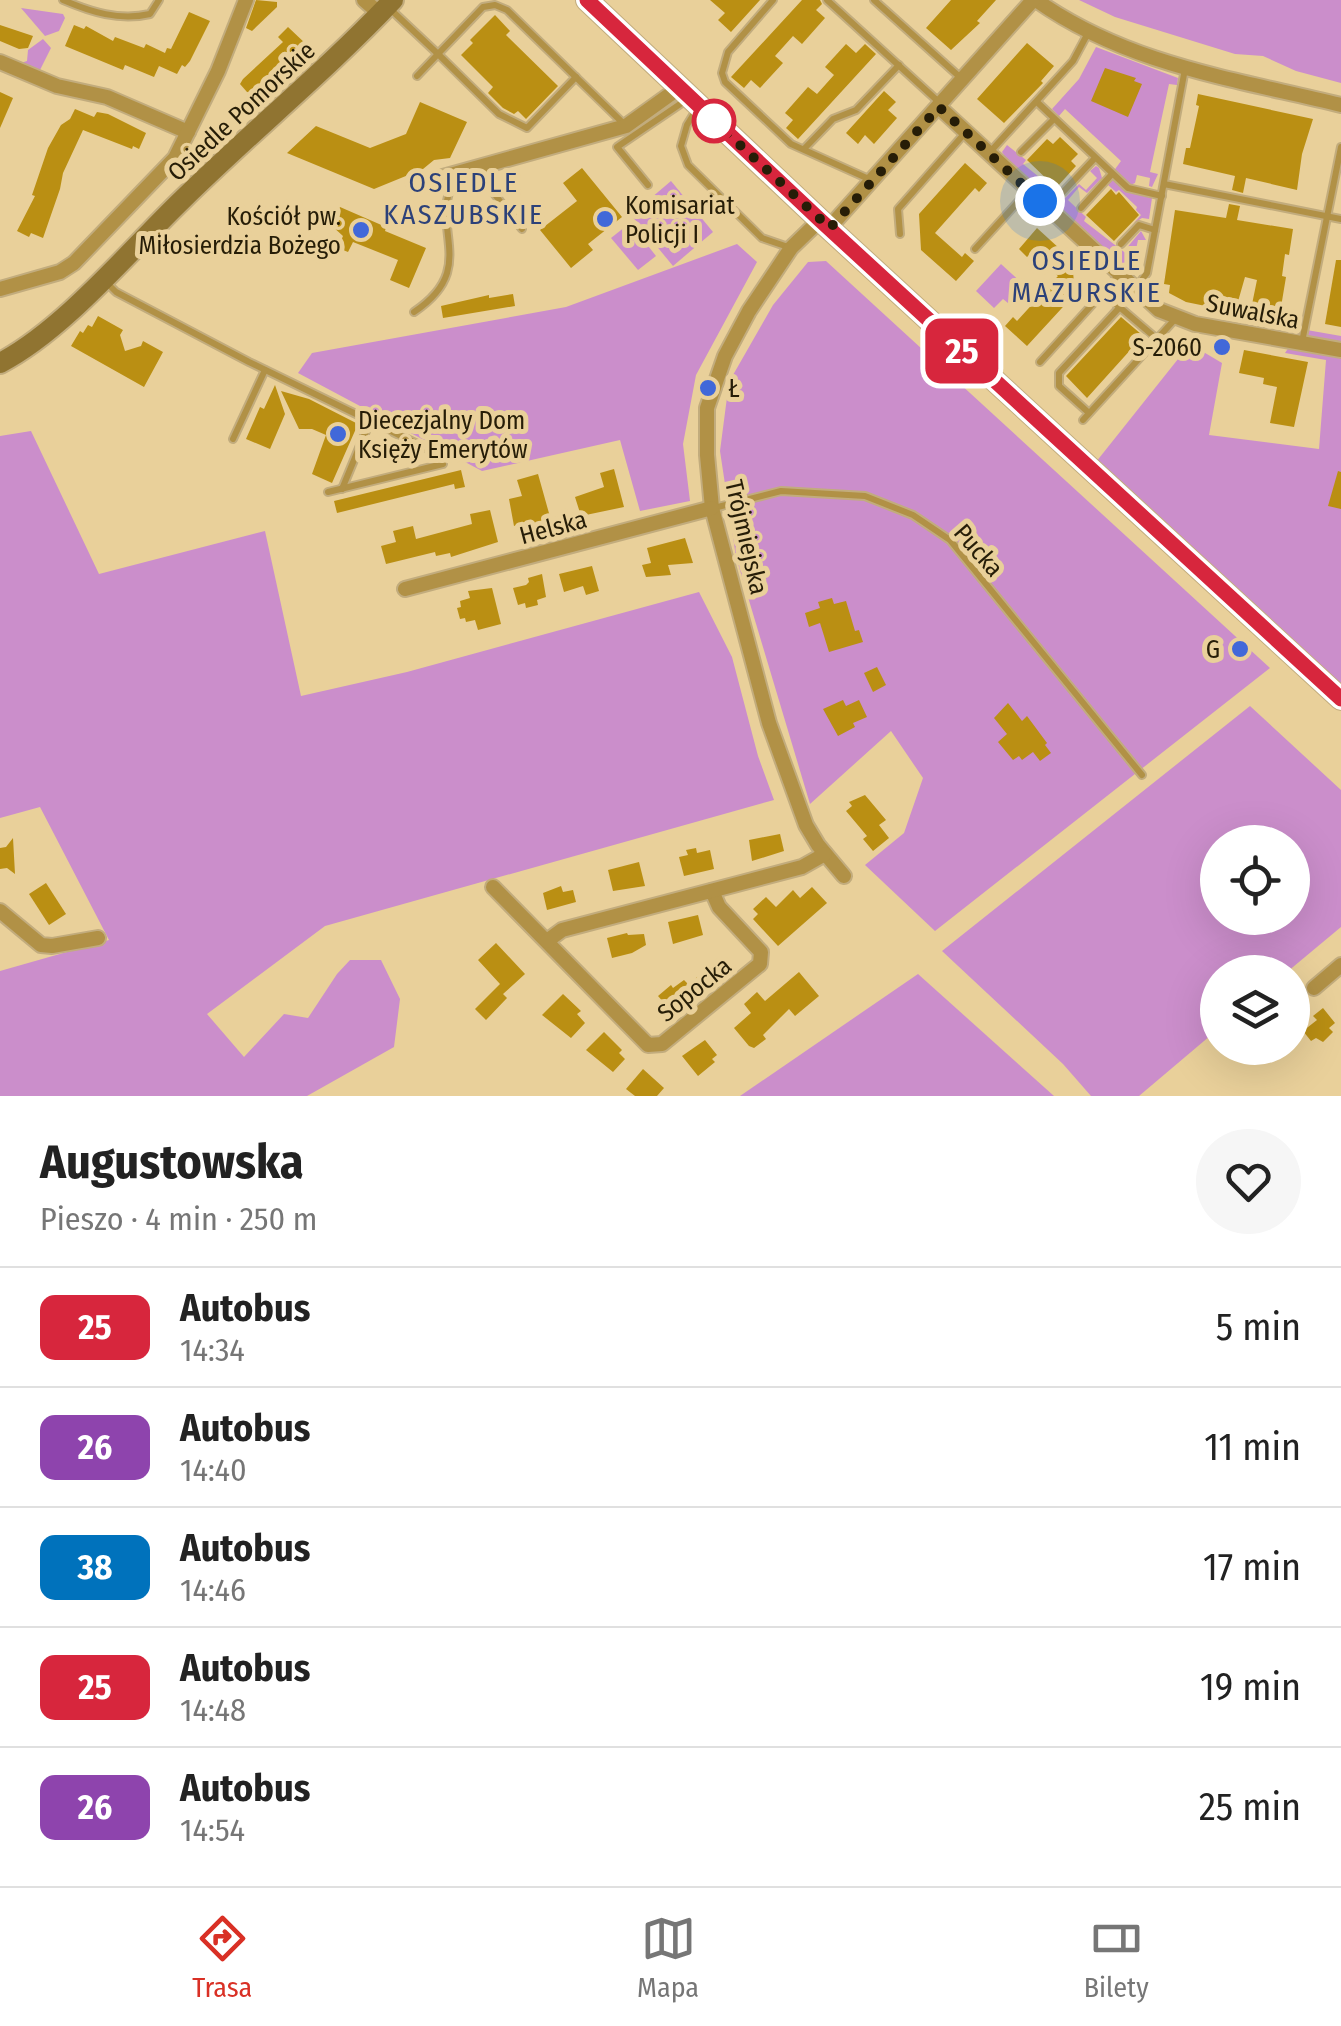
<!DOCTYPE html>
<html lang="pl">
<meta charset="utf-8">
<style>
body{margin:0;font-family:"Fira Sans Condensed",sans-serif;background:#f6f6f6;color:#222;height:100vh;display:flex;flex-direction:column;font-size:38px;white-space:nowrap}
*{box-sizing:border-box;margin:0}
p{font-size:32px;color:#767676}
.icon{flex:none;width:55px;height:55px;fill:none;stroke:currentColor;stroke-width:2;stroke-linecap:round;stroke-linejoin:round}
.map{position:relative;height:1096px;overflow:hidden}
.drawer{display:flex;flex-direction:column;background:#fff;flex:1}
.drawer>*{flex:none}
.badge{padding:0 20px;border-radius:15px;font-size:35px;line-height:65px}
.fabs{position:absolute;left:1200px;top:825px;display:grid;gap:20px}
.fabs a{display:grid;place-items:center;width:110px;height:110px;border-radius:50%;background:#fff;box-shadow:0 10px 40px #0002;font-size:50px}
.you{position:absolute;width:50px;height:50px;margin:-25px;border:8px solid #fff;border-radius:50%;background:#1a73e8;box-shadow:0 0 0 15px #1a73e833}
.map>.badge{position:absolute;translate:-50% -50%;box-shadow:0 0 0 5px #fff}
.round{display:grid;place-items:center;flex:none;width:105px;height:105px;border-radius:52px;background:#f6f6f6}
.headline{display:flex;align-items:center;justify-content:space-between;height:170px;padding:0 40px}
h1{font-size:48px;font-weight:700;line-height:75px}
ul{padding:0;list-style:none}
li{display:flex;align-items:center;gap:30px;height:120px;padding:0 40px;border-top:2px solid #e0e0e0}
li div{flex:1}
li b{display:block;font-size:38px}
li em{font-style:normal}
li .badge{min-width:110px;font-weight:700;text-align:center}
.tabs{display:flex;justify-content:space-around;align-items:center;height:140px;border-top:2px solid #e0e0e0;background:#fff;font-size:28px;color:#767676}
.tabs a{display:grid;justify-items:center;gap:5px}
.tabs .active{color:#d93025}
.map>svg:first-child{display:block}
.green{fill:#cb8ecb;fill-rule:evenodd}
.building{fill:#ba8f13}
.lines{fill:none;stroke-linecap:round;stroke-linejoin:round}
.lane-casing{stroke:#c2ac7d;stroke-width:10}
.street-casing{stroke:#c2ac7d;stroke-width:18}
.secondary-casing{stroke:#c2ac7d;stroke-width:24}
.lane{stroke:#b19146;stroke-width:6}
.street{stroke:#b19146;stroke-width:14}
.secondary{stroke:#907431;stroke-width:20}
.line-casing{stroke:#fff;stroke-width:22}
.line{stroke:#d7263d;stroke-width:15}
.walk{stroke:#261d07;stroke-width:10;stroke-dasharray:0 18}
.stop-dot{fill:#fff;stroke:#d7263d;stroke-width:5}
.poi-dot{fill:#4168d9;stroke:#e9d09a;stroke-width:4}
.labels{text-anchor:middle;stroke-width:10;stroke-linejoin:round;paint-order:stroke}
.street-label{font-size:25px;fill:#261d07;stroke:#e9d09a}
.poi-label{font-size:25px;fill:#261d07;stroke:#e9d09a;text-anchor:start}
.neighbourhood-label{font-size:28px;letter-spacing:2.5px;fill:#2c4179;stroke:#e9d09a}
</style>
<div class="map">
<svg width="1341" height="1096" viewBox="0 0 1341 1096">
<rect width="100%" height="100%" fill="#e9d09a"/>
<g class="green">
<polygon points="1079,0 1341,0 1341,83 1296,71 1263,56 1235,54 1115,17"/>
<polygon points="21,8 63,14 65,18 59,31 45,36"/>
<polygon points="43,39 51,48 38,74 21,63 27,61 28,50"/>
<polygon points="1096,47 1178,78 1177,85 1169,84 1150,172 1158,174 1152,187 1149,186 1150,178 1137,175 1135,183 1128,186 1113,172 1121,161 1065,109 1059,116 1052,109 1079,79"/>
<polygon points="1007,145 1026,160 1023,164 1065,198 1079,184 1086,190 1097,178 1090,171 1096,166 1099,168 1102,178 1087,193 1079,187 1068,200 1086,217 1084,221 1128,255 1125,250 1141,231 1146,240 1138,240 1133,264 1141,266 1139,274 1128,274 1007,160 1002,152"/>
<polygon points="1113,179 1127,192 1152,198 1149,219 1142,218 1134,223 1141,215 1136,210 1137,207 1119,190 1116,192 1108,185"/>
<polygon points="671,181 713,232 673,266 631,215"/>
<polygon points="630,223 656,256 638,270 611,238"/>
<polygon points="737,244 757,262 696,375 683,444 690,501 640,511 620,440 482,471 298,373 312,353 566,307"/>
<polygon points="826,261 1270,668 935,931 865,865 904,833 923,778 891,731 810,804 736,557 720,451 729,382 773,305 808,262"/>
<polygon points="1001,264 1024,285 1008,303 1003,299 994,308 976,291"/>
<polygon points="1301,329 1341,336 1341,686 1096,462 1190,344 1222,363 1209,435 1319,449 1326,360 1285,353"/>
<polygon points="31,431 99,574 265,531 301,696 407,672 699,592 732,657 758,756 774,800 325,926 207,1014 244,1057 284,1014 308,1018 337,974 350,960 381,960 400,999 394,1047 307,1096 0,1096 0,971 109,940 40,807 0,818 0,436"/>
<path d="M1250 706 1341 790V927L1287 972H1218L1217 1030 1139 1096H1091L1063 1064 942 951ZM1218 842H1292V918H1218Z"/>
<polygon points="918,974 1054,1096 740,1096"/>
</g>
<g class="building">
<polygon points="256,0 277,2 277,7 252,31 246,28"/>
<polygon points="710,0 760,0 731,32 718,20 725,13"/>
<polygon points="802,0 820,0 822,4 816,10 825,18 802,44 793,36 775,56 783,63 760,88 751,80 744,88 731,77"/>
<polygon points="951,0 996,0 977,21 980,23 951,50 926,28"/>
<polygon points="189,12 210,21 190,61 185,67 182,65 177,74 159,66 154,77 125,65 123,70 65,46 74,25 84,29 86,26 113,41 115,37 144,48 146,44 165,53 167,48 171,49"/>
<polygon points="495,15 510,31 506,35 558,86 526,119 518,111 514,114 503,108 488,93 493,87 461,55 473,43 470,40"/>
<polygon points="0,25 33,36 28,48 19,49 0,41"/>
<polygon points="288,27 307,45 268,84 266,81 253,93 247,92 240,84 243,79 283,42 278,37"/>
<polygon points="1027,43 1054,66 1041,81 1043,83 1004,123 977,99"/>
<polygon points="846,44 856,53 865,44 876,54 798,139 786,128 793,120 785,113 808,87 817,94 834,75 825,67"/>
<polygon points="1105,68 1136,78 1134,81 1142,84 1128,117 1091,101"/>
<polygon points="884,91 896,102 888,110 897,118 874,144 865,135 858,144 846,133"/>
<polygon points="0,92 13,98 0,128"/>
<polygon points="1198,94 1313,119 1302,154 1297,190 1246,178 1243,193 1232,190 1235,176 1183,164 1186,148 1190,148 1199,106 1196,105"/>
<polygon points="420,102 467,122 450,158 434,160 423,169 374,189 287,153 316,126 370,148 406,134"/>
<polygon points="75,109 94,117 97,112 108,114 146,133 139,149 133,146 132,149 83,130 63,173 60,189 43,238 31,233 29,237 17,231 35,196 32,195 48,148 61,125 70,119"/>
<polygon points="1060,137 1078,154 1071,161 1076,166 1056,188 1027,160 1047,139 1053,144"/>
<polygon points="965,163 987,183 979,192 975,188 935,233 962,257 965,253 974,261 956,281 921,250 919,214"/>
<polygon points="582,168 622,217 588,244 593,250 571,268 540,230 577,201 563,183"/>
<polygon points="1111,189 1116,195 1119,192 1139,215 1114,241 1086,215"/>
<polygon points="1229,204 1240,206 1237,220 1293,229 1289,255 1285,254 1282,276 1286,277 1279,319 1250,314 1257,280 1245,277 1235,312 1186,302 1169,293 1170,285 1164,284 1175,210 1226,218"/>
<polygon points="340,207 386,227 385,231 426,248 409,288 390,280 398,260 353,242 348,252 338,248 343,236 332,226"/>
<polygon points="1037,228 1072,260 1074,283 1057,282 1073,296 1027,346 1005,326 1013,317 1017,321 1058,276 1031,253 1027,257 1019,249"/>
<polygon points="1336,260 1341,260 1341,327 1325,324"/>
<polygon points="513,294 515,306 443,318 441,306 489,295 489,298"/>
<polygon points="98,316 123,330 120,335 125,351 141,346 143,341 163,352 144,387 71,346 80,331 83,333 88,325 92,327"/>
<polygon points="1121,317 1141,334 1131,345 1133,347 1087,398 1066,376"/>
<polygon points="1244,350 1308,362 1294,427 1270,423 1277,387 1263,384 1264,378 1239,373"/>
<polygon points="275,385 285,414 270,449 246,439 260,407 264,409"/>
<polygon points="281,391 309,399 358,424 332,483 312,474 326,435 312,429 299,429"/>
<polygon points="614,469 624,507 581,516 575,497 604,487 600,473"/>
<polygon points="461,470 465,487 455,489 454,484 337,513 334,501"/>
<polygon points="1338,471 1341,472 1341,509 1328,506"/>
<polygon points="538,474 552,524 533,529 530,521 514,526 509,499 522,496 517,480"/>
<polygon points="490,510 498,542 451,557 450,553 436,556 435,552 386,564 381,546 396,542 393,531 413,526 416,539 472,524 470,514"/>
<polygon points="685,538 693,563 668,565 671,575 646,577 642,565 651,563 647,548"/>
<polygon points="592,566 599,591 586,595 583,586 564,592 559,574"/>
<polygon points="542,574 546,597 537,600 538,605 526,608 525,603 518,605 513,588 526,585 529,582 528,578"/>
<polygon points="492,588 501,624 478,630 475,620 466,622 465,618 460,619 457,608 461,607 460,601 470,598 468,591"/>
<polygon points="832,598 834,604 846,601 855,631 859,630 863,642 829,652 820,623 809,627 805,613 820,608 818,602"/>
<polygon points="877,667 886,685 873,692 864,673"/>
<polygon points="843,700 846,706 859,700 867,717 853,723 855,727 838,736 823,709"/>
<polygon points="1008,703 1022,721 1027,716 1047,743 1045,745 1051,753 1040,761 1033,752 1022,760 1019,756 1013,760 998,742 1007,734 994,718"/>
<polygon points="865,795 886,820 879,825 889,838 873,851 863,839 867,836 846,811 852,806 849,802"/>
<polygon points="780,834 784,851 752,861 749,840"/>
<polygon points="13,838 15,874 7,868 0,869 0,848 6,847"/>
<polygon points="696,848 697,853 710,850 714,869 684,876 679,857 688,855 686,850"/>
<polygon points="639,862 645,886 613,891 608,870"/>
<polygon points="46,883 66,914 49,925 29,894"/>
<polygon points="561,886 563,892 573,890 576,902 547,910 543,893"/>
<polygon points="812,887 827,903 778,946 753,919 758,914 753,909 766,897 776,907 793,890 800,898"/>
<polygon points="698,915 703,935 673,944 668,922"/>
<polygon points="627,933 628,935 644,934 646,945 632,953 612,958 607,938"/>
<polygon points="496,943 525,974 503,994 507,998 486,1020 475,1009 500,984 478,960"/>
<polygon points="799,972 819,996 795,1016 789,1009 763,1035 766,1039 754,1048 749,1046 734,1028 751,1013 744,1004 757,992 765,1001"/>
<polygon points="699,975 708,984 667,1016 661,1008 665,1004 658,996 671,985 673,988 684,980 689,985"/>
<polygon points="563,994 581,1011 577,1014 585,1023 571,1038 542,1015"/>
<polygon points="1323,1008 1335,1023 1329,1028 1333,1032 1323,1042 1316,1038 1311,1041 1303,1031 1317,1020 1313,1016"/>
<polygon points="604,1032 622,1050 619,1053 625,1059 613,1072 586,1050"/>
<polygon points="705,1040 717,1055 712,1059 715,1062 698,1076 682,1056"/>
<polygon points="643,1069 664,1088 657,1096 635,1096 626,1089"/>
</g>
<g class="lines">
<defs>
<g id="lane">
<path d="M63 0C91 12 119 21 150 14L159 0"/>
<polyline points="773,0 728,52 722,73 725,82 791,144 871,180"/>
<polyline points="827,0 941,104"/>
<polyline points="874,0 962,79"/>
<polyline points="388,7 438,54 483,7 495,5 507,10 625,125"/>
<polyline points="417,76 438,54 499,114 527,128 576,77"/>
<polyline points="1038,103 1128,188 1162,196"/>
<polyline points="698,107 687,125 681,146 688,165 762,238 791,248"/>
<polyline points="804,149 833,119 856,110 899,65"/>
<polyline points="990,152 1073,61 1088,33"/>
<polyline points="1021,152 1054,119"/>
<polyline points="474,168 522,229"/>
<polyline points="1164,184 1341,219"/>
<polyline points="648,185 617,147 689,98"/>
<polyline points="1063,192 1095,158"/>
<polyline points="1081,208 1112,174"/>
<polyline points="900,234 898,209 965,133"/>
<polyline points="1121,244 1139,225 1155,230"/>
<polyline points="975,249 1028,191"/>
<polyline points="108,284 116,292 249,362 436,453 443,464 328,492"/>
<polyline points="1136,288 1147,273 1185,69"/>
<path d="M414 312C481 267 427 228 455 178"/>
<polyline points="1157,339 1176,318"/>
<polyline points="1302,342 1341,147"/>
<polyline points="1040,362 1119,275"/>
<polyline points="1089,413 1059,386 1059,373 1119,308"/>
<polyline points="1083,420 1157,339 1103,293"/>
<polyline points="233,439 265,370"/>
<polyline points="342,489 371,419"/>
<polyline points="714,508 781,491 865,496 913,515 950,540 1142,775"/>
</g>
<g id="street">
<polyline points="364,0 380,14"/>
<path d="M1036 0C1128 65 1235 79 1341 105"/>
<polyline points="0,62 57,86 107,97 188,132"/>
<polyline points="939,107 1159,310 1195,324 1341,350"/>
<polyline points="443,177 626,126 679,88"/>
<polyline points="820,220 791,248 749,311 725,356 707,408 707,455 712,508 769,723 806,825 818,845 844,876"/>
<polyline points="829,228 1033,0"/>
<polyline points="0,289 60,272 74,263 175,158 218,71 246,0"/>
<polyline points="405,589 712,508"/>
<polyline points="493,887 648,1045 662,1044 760,964 761,952 719,907 712,891"/>
<polyline points="0,911 41,945 52,946 98,938"/>
<polyline points="547,941 562,930 802,867 825,854"/>
<polyline points="1314,988 1341,965"/>
</g>
<g id="secondary">
<polyline points="587,0 820,220 1341,699"/>
<path d="M0 363C64 330 130 250 182 200 251 132 327 70 393 0"/>
</g>
</defs>
<use href="#lane" class="lane-casing"/>
<use href="#street" class="street-casing"/>
<use href="#secondary" class="secondary-casing"/>
<use href="#lane" class="lane"/>
<use href="#street" class="street"/>
<use href="#secondary" class="secondary"/>
</g>
<g class="lines">
<defs>
<polyline id="line" points="587,0 820,220 1341,699"/>
</defs>
<use href="#line" class="line-casing"/>
<use href="#line" class="line"/>
<polyline class="walk" points="714,121 830,228 939,107 1040,201"/>
</g>
<circle class="stop-dot" cx="714" cy="121" r="20"/>
<g class="poi-dot">
<circle cx="605" cy="219" r="10"/>
<circle cx="361" cy="230" r="10"/>
<circle cx="1222" cy="347" r="10"/>
<circle cx="708" cy="388" r="10"/>
<circle cx="338" cy="434" r="10"/>
<circle cx="1240" cy="649" r="10"/>
</g>
<g class="labels">
<g class="street-label">
<text transform="translate(241 111) rotate(-43)" y="9">Osiedle Pomorskie</text>
<text transform="translate(1253 311) rotate(11)" y="9">Suwalska</text>
<text transform="translate(553 527) rotate(-15)" y="9">Helska</text>
<text transform="translate(747 537) rotate(77)" y="9">Trójmiejska</text>
<text transform="translate(979 550) rotate(49)" y="9">Pucka</text>
<text transform="translate(694 989) rotate(-39)" y="9">Sopocka</text>
</g>
<g class="poi-label">
<text x="625" y="214">Komisariat<tspan x="625" dy="29">Policji I</tspan></text>
<text x="341" y="225" text-anchor="end">Kościół pw.<tspan x="341" dy="29">Miłosierdzia Bożego</tspan></text>
<text x="1202" y="356" text-anchor="end">S-2060</text>
<text x="728" y="397">Ł</text>
<text x="358" y="429">Diecezjalny Dom<tspan x="358" dy="29">Księży Emerytów</tspan></text>
<text x="1220" y="658" text-anchor="end">G</text>
</g>
<g class="neighbourhood-label">
<text x="464" y="192">OSIEDLE<tspan x="464" dy="32">KASZUBSKIE</tspan></text>
<text x="1087" y="270">OSIEDLE<tspan x="1087" dy="32">MAZURSKIE</tspan></text>
</g>
</g>
</svg>
<div class="fabs">
<a><svg class="icon" aria-label="locate" viewBox="0 0 24 24"><circle cx="12" cy="12" r="6"/><path d="M12 2v4M12 18v4M2 12h4M18 12h4"/></svg></a>
<a><svg class="icon" aria-label="layers" viewBox="0 0 24 24"><path d="M12 4l9 5-9 5-9-5zM3 14l9 5 9-5"/></svg></a>
</div>
<div class="you" style="left:1040px;top:201px"></div>
<b class="badge" style="left:962px;top:351px;background:#d7263d;color:#fff">25</b>
</div>
<section class="drawer">
<div class="headline"><div><h1>Augustowska</h1><p>Pieszo · 4 min · 250 m</p></div><a class="round"><svg class="icon" aria-label="heart" viewBox="0 0 24 24"><path d="M12 20l-8-8c-3-5 5-10 8-4 3-6 11-1 8 4z"/></svg></a></div>
<ul>
<li><span class="badge" style="background:#d7263d;color:#fff">25</span><div><b>Autobus</b><p>14:34</p></div><em>5 min</em></li>
<li><span class="badge" style="background:#8e44ad;color:#fff">26</span><div><b>Autobus</b><p>14:40</p></div><em>11 min</em></li>
<li><span class="badge" style="background:#0072bc;color:#fff">38</span><div><b>Autobus</b><p>14:46</p></div><em>17 min</em></li>
<li><span class="badge" style="background:#d7263d;color:#fff">25</span><div><b>Autobus</b><p>14:48</p></div><em>19 min</em></li>
<li><span class="badge" style="background:#8e44ad;color:#fff">26</span><div><b>Autobus</b><p>14:54</p></div><em>25 min</em></li>
</ul>
</section>
<nav class="tabs">
<a class="active"><svg class="icon" aria-label="directions" viewBox="0 0 24 24"><path d="M12 3l9 9-9 9-9-9zM9 14v-3h6M13 9l2 2-2 2"/></svg>Trasa</a>
<a><svg class="icon" aria-label="map" viewBox="0 0 24 24"><path d="M3 6l6-2 6 2 6-2v14l-6 2-6-2-6 2zM9 4v14M15 6v14"/></svg>Mapa</a>
<a><svg class="icon" aria-label="tickets" viewBox="0 0 24 24"><path d="M3 7h18v10H3zM15 7v10"/></svg>Bilety</a>
</nav>
